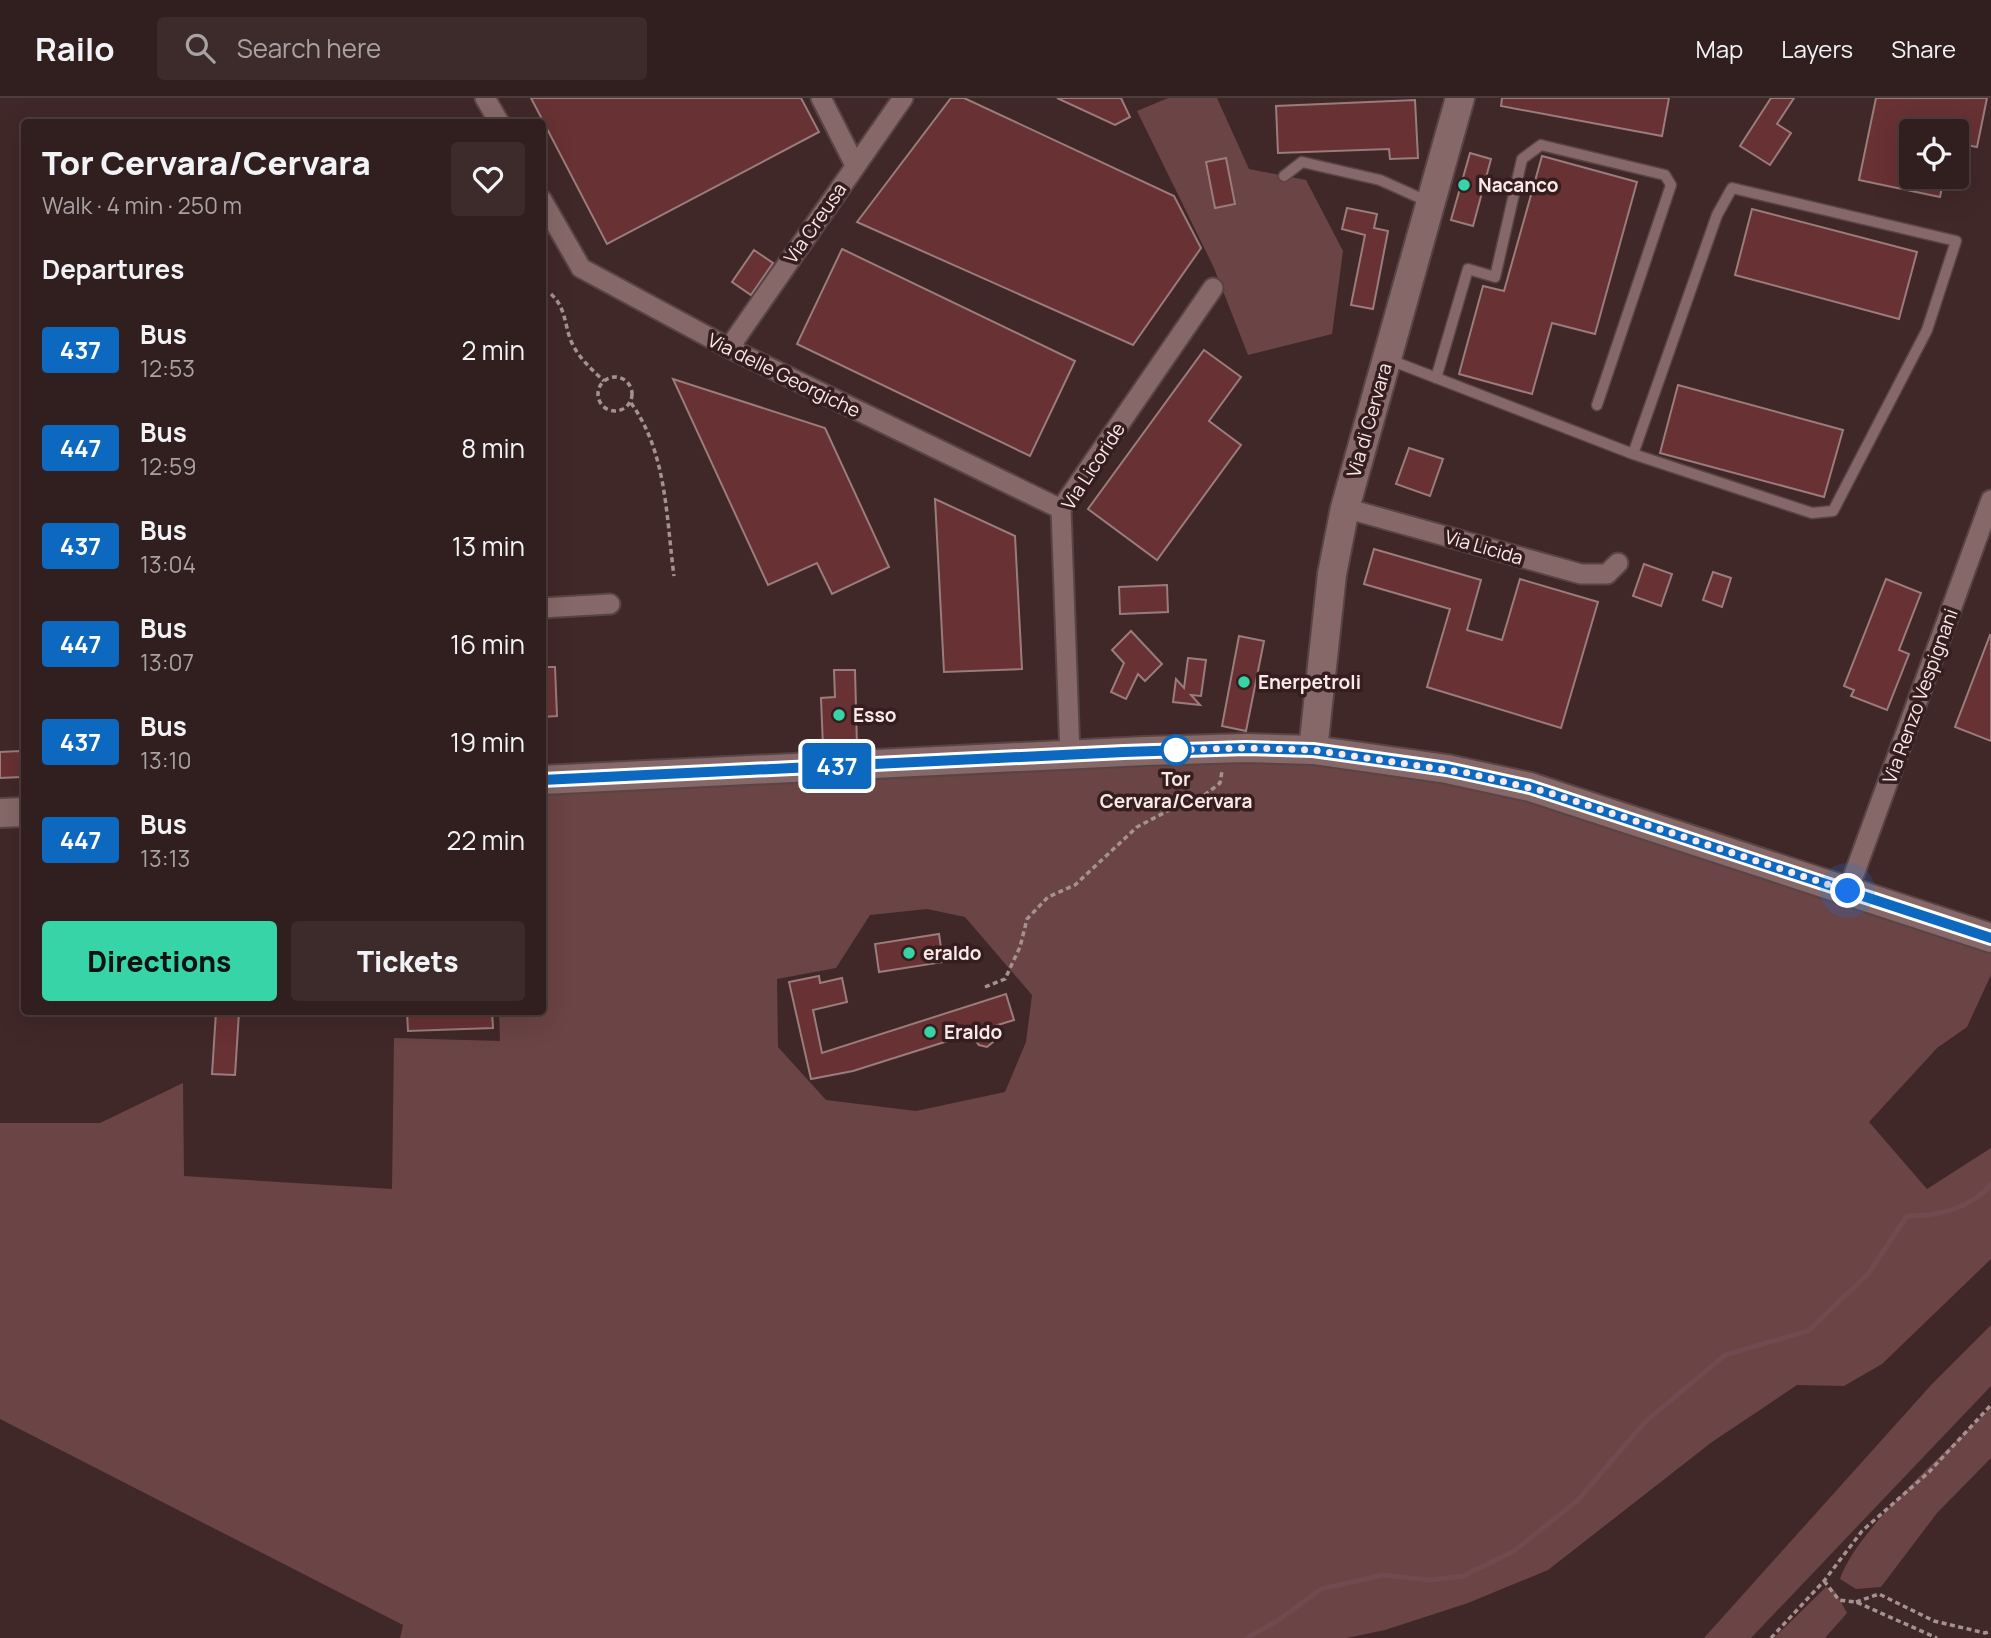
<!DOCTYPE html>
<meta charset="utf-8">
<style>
body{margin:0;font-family:Manrope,sans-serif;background:#3d2b2b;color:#f1f3f6;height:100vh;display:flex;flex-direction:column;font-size:26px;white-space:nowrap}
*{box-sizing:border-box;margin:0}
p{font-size:23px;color:#a8a2a4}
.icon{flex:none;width:38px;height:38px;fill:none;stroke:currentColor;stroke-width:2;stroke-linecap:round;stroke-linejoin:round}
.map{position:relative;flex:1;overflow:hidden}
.sheet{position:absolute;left:21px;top:21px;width:525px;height:896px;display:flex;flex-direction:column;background:#311e1e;border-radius:7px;box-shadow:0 7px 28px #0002,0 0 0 2px #4c3c3c}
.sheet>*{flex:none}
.badge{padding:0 14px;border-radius:5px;font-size:24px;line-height:46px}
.controls{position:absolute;left:1899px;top:21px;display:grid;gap:14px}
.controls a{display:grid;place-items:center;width:70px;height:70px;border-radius:7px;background:#311e1e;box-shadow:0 7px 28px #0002,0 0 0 2px #4c3c3c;font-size:35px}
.you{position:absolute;width:35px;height:35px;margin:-18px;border:5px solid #fff;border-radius:50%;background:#1a73e8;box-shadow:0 0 0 10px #1a73e833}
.map>.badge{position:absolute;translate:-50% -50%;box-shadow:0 0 0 4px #fff}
h2{padding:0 21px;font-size:26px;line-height:63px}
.round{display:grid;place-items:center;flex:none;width:74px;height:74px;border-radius:7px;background:#3d2b2b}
.head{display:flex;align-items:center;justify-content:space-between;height:119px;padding:0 21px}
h1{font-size:33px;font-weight:800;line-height:52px}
.button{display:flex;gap:14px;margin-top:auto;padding:14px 21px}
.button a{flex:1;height:80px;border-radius:7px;background:#36d4a7;color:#111;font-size:28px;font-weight:800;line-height:80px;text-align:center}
.button a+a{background:#3d2b2b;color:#f1f3f6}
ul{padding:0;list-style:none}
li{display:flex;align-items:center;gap:21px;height:98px;padding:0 21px}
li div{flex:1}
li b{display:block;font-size:26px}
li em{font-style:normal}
li .badge{min-width:77px;font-weight:700;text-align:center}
header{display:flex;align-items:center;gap:42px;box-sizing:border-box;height:98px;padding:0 35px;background:#311e1e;border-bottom:2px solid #4c3c3c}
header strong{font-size:33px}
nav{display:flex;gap:38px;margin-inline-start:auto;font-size:24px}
.search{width:490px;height:63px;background:#3d2b2b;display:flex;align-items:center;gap:18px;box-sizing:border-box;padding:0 24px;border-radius:7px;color:#a8a2a4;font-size:26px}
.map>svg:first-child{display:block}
.green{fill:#6b4445;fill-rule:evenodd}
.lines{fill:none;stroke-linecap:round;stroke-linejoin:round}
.stream{stroke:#72494e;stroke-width:5}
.building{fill:#683134;stroke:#9a7c7c;stroke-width:2}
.lane-casing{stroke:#594445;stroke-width:13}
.street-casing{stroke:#594445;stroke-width:23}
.secondary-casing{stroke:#594445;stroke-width:32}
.path{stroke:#a69191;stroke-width:3.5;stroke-dasharray:5 3.5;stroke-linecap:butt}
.lane{stroke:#866868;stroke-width:10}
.street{stroke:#866868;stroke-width:19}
.secondary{stroke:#866868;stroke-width:28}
.line-casing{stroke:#fff;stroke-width:16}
.line{stroke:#0c69bf;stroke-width:10}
.walk{stroke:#fae9e9;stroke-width:7;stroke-dasharray:0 12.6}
.poi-dot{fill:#36d4a7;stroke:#361e1e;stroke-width:2.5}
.stop-dot{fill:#fff;stroke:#0c69bf;stroke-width:3.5}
.labels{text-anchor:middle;stroke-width:7;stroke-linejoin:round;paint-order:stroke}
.poi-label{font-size:19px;font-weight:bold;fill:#fae9e9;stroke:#361e1e;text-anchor:start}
.street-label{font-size:19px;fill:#fae9e9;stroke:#361e1e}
.stop-label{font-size:19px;font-weight:bold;fill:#fae9e9;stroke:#361e1e}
</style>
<header>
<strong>Railo</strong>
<div class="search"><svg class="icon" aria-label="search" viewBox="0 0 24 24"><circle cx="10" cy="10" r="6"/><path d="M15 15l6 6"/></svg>Search here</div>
<nav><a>Map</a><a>Layers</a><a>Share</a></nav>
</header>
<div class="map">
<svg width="1991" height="1540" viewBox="0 0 1991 1540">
<rect width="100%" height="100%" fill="#412828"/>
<g class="green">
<polygon points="1168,0 1217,0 1249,71 1306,82 1343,153 1332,236 1248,257 1214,170 1137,13"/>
<path d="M1190 660 1310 664 1439 679 1545 704 1991 848V877L1967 929 1937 950 1869 1024 1927 1091 1991 1050V1161L1882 1266 1844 1288 1797 1287 1712 1344 1548 1472 1468 1505 1385 1532 1347 1540H400L403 1527 0 1321V1025H100L183 985 184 1078 392 1091 394 940 500 943 499 914H542L543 693ZM927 811 965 819 1032 897 1026 944 1005 994 916 1013 826 1002 778 949 777 881 836 870 870 817Z"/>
<polygon points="1991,1227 1991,1288 1751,1540 1704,1540 1932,1286"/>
<path d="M1991 1309V1360L1937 1415 1881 1489 1856 1491 1840 1481C1857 1430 1951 1350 1991 1309Z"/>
<polygon points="1826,1489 1835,1493 1847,1515 1825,1540 1774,1540"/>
</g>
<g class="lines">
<path class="stream" d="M1247 1540 1280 1521 1321 1491 1383 1477 1430 1482 1463 1478 1514 1453 1578 1402 1645 1324 1725 1257 1808 1233 1869 1175 1907 1118C1939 1118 1969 1111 1991 1087"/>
</g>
<g class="building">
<polygon points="531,0 801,0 819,34 607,146"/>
<polygon points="951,0 964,0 1174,98 1201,150 1133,247 857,124"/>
<polygon points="1057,0 1121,0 1130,19 1115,27"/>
<polygon points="1502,0 1669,0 1662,38 1501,8"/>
<polygon points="1771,0 1794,0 1777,26 1791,35 1770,67 1740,48"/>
<polygon points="1876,0 1987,0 1977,49 1956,45 1956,33 1911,33 1911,79 1944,79 1940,99 1859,82"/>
<polygon points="1415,2 1418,60 1390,61 1389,51 1278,55 1276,8"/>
<polygon points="1470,55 1491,61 1473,128 1451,122"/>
<polygon points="1542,58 1637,84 1595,236 1552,225 1532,296 1459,276 1483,188 1504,193"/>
<polygon points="1226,60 1235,106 1215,110 1206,64"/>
<polygon points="1347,110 1377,116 1374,130 1388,133 1373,211 1351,207 1365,137 1342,131"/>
<polygon points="1752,111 1917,154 1899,221 1735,177"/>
<polygon points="842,151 1075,263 1030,358 797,246"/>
<polygon points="754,152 773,165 751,197 732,184"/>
<polygon points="1204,252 1241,279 1209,323 1241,347 1157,462 1088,411"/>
<polygon points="673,281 825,330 889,469 832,496 817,465 768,487"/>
<polygon points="1678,287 1843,332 1824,399 1660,355"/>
<polygon points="1409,350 1443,361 1430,398 1396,386"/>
<polygon points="935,401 1015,438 1022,571 944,574"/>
<polygon points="1374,451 1481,482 1467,532 1502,542 1520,481 1598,504 1561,630 1427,589 1450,511 1364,486"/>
<polygon points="1644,466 1672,476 1661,508 1633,498"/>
<polygon points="1713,474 1731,480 1722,509 1703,502"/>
<polygon points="1886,481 1921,495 1899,552 1909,556 1887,612 1851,598 1854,592 1844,588"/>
<polygon points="1167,487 1168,514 1120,516 1119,489"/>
<polygon points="1131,533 1162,566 1145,583 1138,576 1126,601 1111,594 1124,565 1112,552"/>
<polygon points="1990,537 1991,538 1991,643 1955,629"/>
<polygon points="1239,538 1264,543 1246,633 1222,628"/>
<polygon points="1188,560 1206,562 1201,598 1191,597 1200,607 1173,604 1176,581 1184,590"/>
<polygon points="542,569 555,569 557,618 542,619"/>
<polygon points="834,572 855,572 857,648 823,649 821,600 835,599"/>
<polygon points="20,653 21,679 0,680 0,654"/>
<polygon points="939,836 943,864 879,874 875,846"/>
<polygon points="819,878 820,885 842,880 847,904 813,912 822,955 1006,896 1014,922 991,929 993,944 987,949 979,947 970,936 853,973 811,981 789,884"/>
<polygon points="216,914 239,914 235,977 212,976"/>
<polygon points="407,914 492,914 493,930 408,933"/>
</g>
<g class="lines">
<defs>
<g id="lane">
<polyline points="1284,78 1302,64 1380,82 1429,104"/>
<polyline points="1390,262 1633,356 1812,415 1833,413 1927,232 1956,143 1732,90 1717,117 1633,356"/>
<polyline points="1436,280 1468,171 1495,179 1522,61 1541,47 1665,77 1671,87 1597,307"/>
</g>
<g id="street">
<polyline points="485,0 499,24"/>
<polyline points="821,0 855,67"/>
<polyline points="542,102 581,170 729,250 1061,411"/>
<polyline points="729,250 903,0"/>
<polyline points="1345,410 1581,476 1607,476 1618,465"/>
<polyline points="542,510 610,506"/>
<polyline points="1070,657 1061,411 1213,190"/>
<polyline points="1848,793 1991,402"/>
</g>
<g id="secondary">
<polyline points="1313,652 1332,476 1345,410 1460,0"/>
<polyline points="542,682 1145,653 1246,650 1313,652 1447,671 1530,689 1991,840"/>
<polyline points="0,715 24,714"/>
</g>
</defs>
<use href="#lane" class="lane-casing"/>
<use href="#street" class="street-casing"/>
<use href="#secondary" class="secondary-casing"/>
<g class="path">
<path d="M551 196C566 210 564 225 571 243 578 259 591 271 604 283"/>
<circle cx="615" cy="296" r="17"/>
<path d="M631 305C667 355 666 418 674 478"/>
<polyline points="985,889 1005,881 1020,849 1027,821 1048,799 1075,787 1137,729 1177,708 1197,703 1220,685 1222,673"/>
<polyline points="1824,1483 1839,1502 1856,1504 1937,1540"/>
<polyline points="1856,1504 1879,1496 1934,1523 1985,1535 1991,1533"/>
<polyline points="1771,1540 1824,1483 1862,1433 1929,1374 1991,1307"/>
</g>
<use href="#lane" class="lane"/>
<use href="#street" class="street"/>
<use href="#secondary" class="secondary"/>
</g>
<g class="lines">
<defs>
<polyline id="line" points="542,682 1124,654 1246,650 1313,652 1447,671 1530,689 1991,840"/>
</defs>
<use href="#line" class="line-casing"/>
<use href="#line" class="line"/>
<polyline class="walk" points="1176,652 1171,652 1246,650 1313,652 1468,675 1547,694 1848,793"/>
</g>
<g class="poi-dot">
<circle cx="1464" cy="87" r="7"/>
<circle cx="1244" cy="584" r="7"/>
<circle cx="839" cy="617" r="7"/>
<circle cx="909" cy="855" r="7"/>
<circle cx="930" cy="934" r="7"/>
</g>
<circle class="stop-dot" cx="1176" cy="652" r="14"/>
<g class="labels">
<g class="poi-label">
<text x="1478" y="94">Nacanco</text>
<text x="1258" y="591">Enerpetroli</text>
<text x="853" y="624">Esso</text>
<text x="923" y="862">eraldo</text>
<text x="944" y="941">Eraldo</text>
</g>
<g class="street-label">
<text transform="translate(815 125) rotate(-55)" y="7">Via Creusa</text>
<text transform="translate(784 277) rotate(26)" y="7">Via delle Georgiche</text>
<text transform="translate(1369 322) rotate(-74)" y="7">Via di Cervara</text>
<text transform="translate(1093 368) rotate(-57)" y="7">Via Licoride</text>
<text transform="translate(1484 449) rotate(16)" y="7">Via Licida</text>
<text transform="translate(1920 598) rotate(-70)" y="7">Via Renzo Vespignani</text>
</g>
<g class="stop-label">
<text x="1176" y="688">Tor<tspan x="1176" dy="22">Cervara/Cervara</tspan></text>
</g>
</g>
</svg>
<div class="controls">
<a><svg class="icon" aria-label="locate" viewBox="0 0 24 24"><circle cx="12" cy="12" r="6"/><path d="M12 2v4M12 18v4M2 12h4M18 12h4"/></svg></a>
</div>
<div class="you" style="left:1848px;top:793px"></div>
<b class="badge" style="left:837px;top:668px;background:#0c69bf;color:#fff">437</b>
<section class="sheet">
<div class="head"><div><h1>Tor Cervara/Cervara</h1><p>Walk · 4 min · 250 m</p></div><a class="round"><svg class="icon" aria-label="heart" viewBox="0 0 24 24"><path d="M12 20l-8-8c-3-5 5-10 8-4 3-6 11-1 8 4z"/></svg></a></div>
<h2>Departures</h2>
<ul>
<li><span class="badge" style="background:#0c69bf;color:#fff">437</span><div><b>Bus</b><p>12:53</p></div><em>2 min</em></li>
<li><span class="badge" style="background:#0c69bf;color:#fff">447</span><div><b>Bus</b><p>12:59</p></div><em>8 min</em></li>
<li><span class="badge" style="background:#0c69bf;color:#fff">437</span><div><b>Bus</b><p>13:04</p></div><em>13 min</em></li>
<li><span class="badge" style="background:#0c69bf;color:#fff">447</span><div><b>Bus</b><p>13:07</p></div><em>16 min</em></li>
<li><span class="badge" style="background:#0c69bf;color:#fff">437</span><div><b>Bus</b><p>13:10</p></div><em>19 min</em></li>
<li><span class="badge" style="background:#0c69bf;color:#fff">447</span><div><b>Bus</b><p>13:13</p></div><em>22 min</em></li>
</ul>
<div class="button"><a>Directions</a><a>Tickets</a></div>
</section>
</div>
